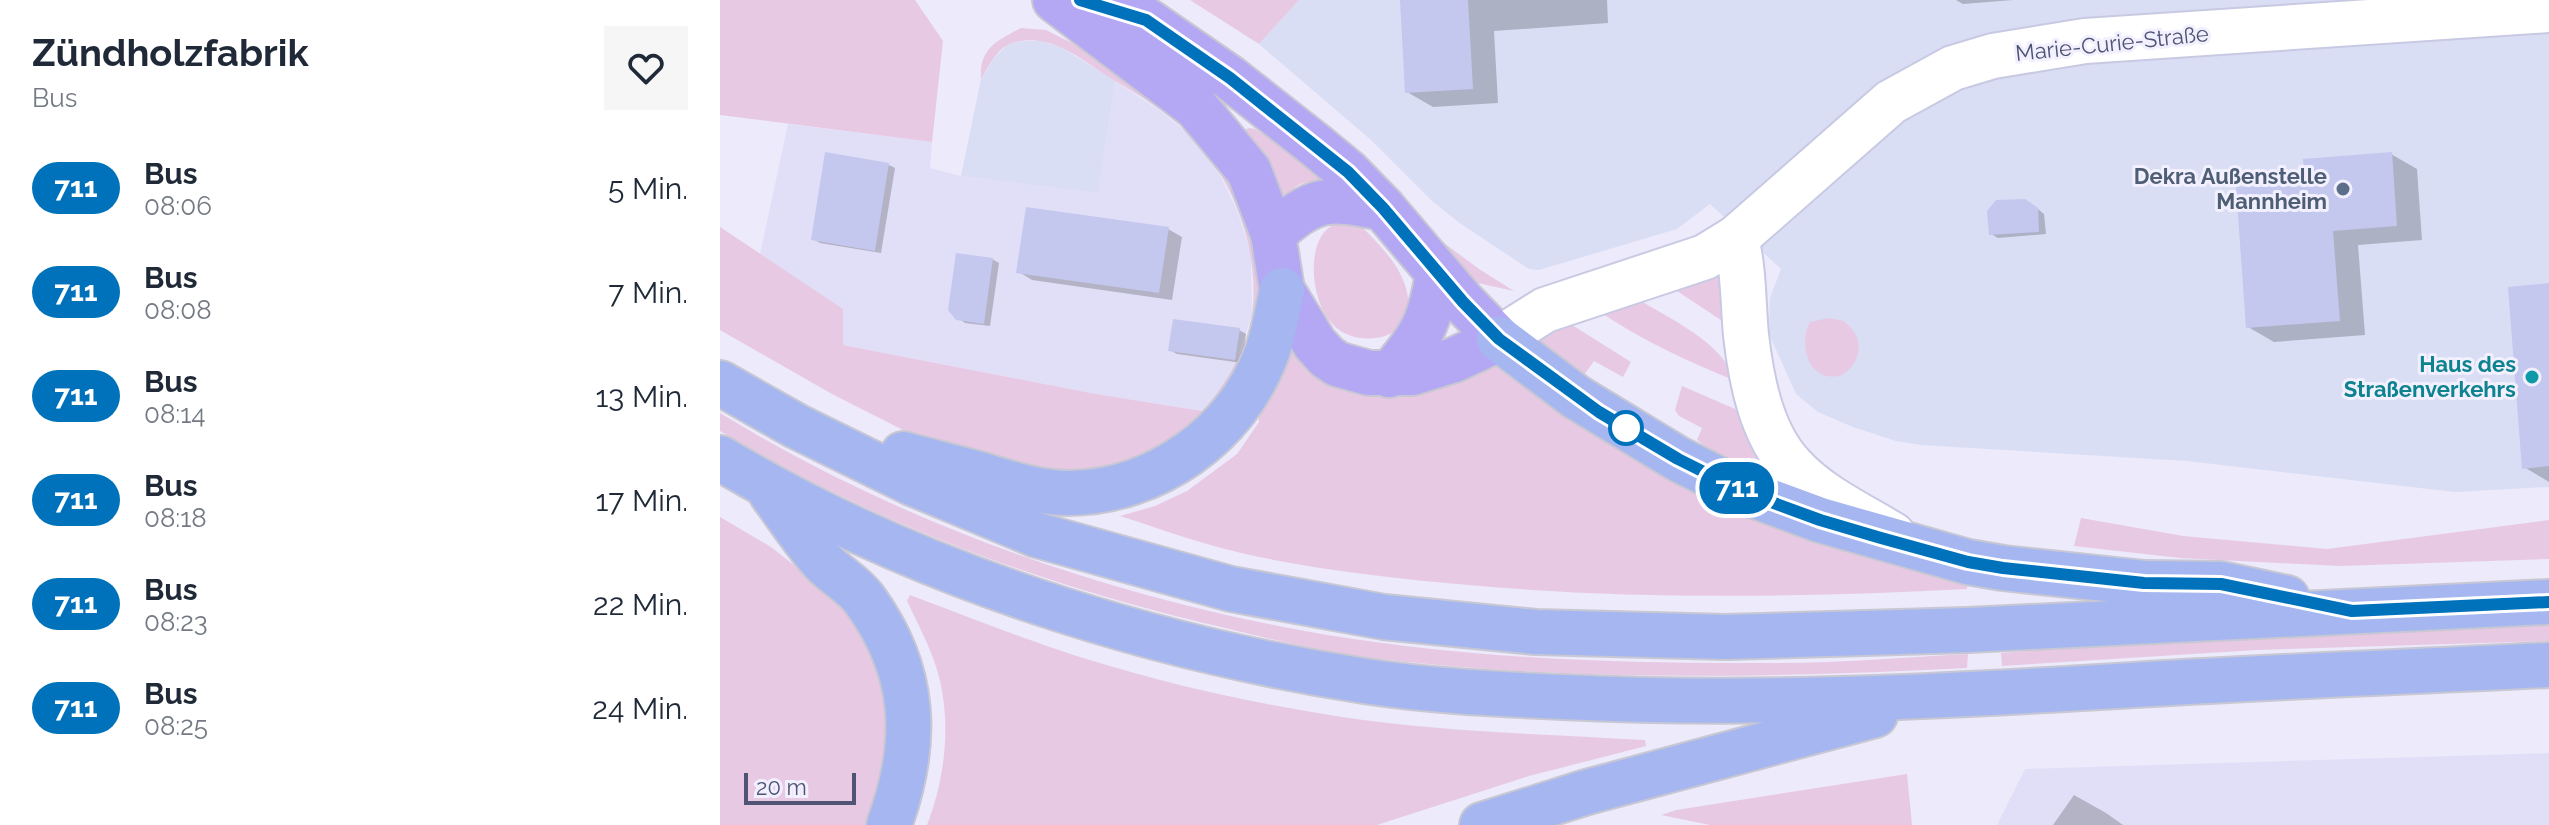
<!DOCTYPE html>
<html lang="de">
<meta charset="utf-8">
<style>
body{margin:0;font-family:Raleway,sans-serif;background:#f6f6f7;color:#1f2937;height:100vh;display:flex;flex-direction:column;font-size:30px;white-space:nowrap}
*{box-sizing:border-box;margin:0}
p{font-size:26px;color:#747a83}
.icon{flex:none;width:44px;height:44px;fill:none;stroke:currentColor;stroke-width:2;stroke-linecap:round;stroke-linejoin:round}
.map{position:relative;flex:1;overflow:hidden}
.details{display:flex;flex-direction:column;background:#fff;width:720px}
.details>*{flex:none}
.badge{padding:0 16px;border-radius:26px;font-size:28px;line-height:52px}
.scale{position:absolute;left:24px;bottom:20px;width:112px;box-sizing:border-box;padding-left:8px;border:4px solid #4f5374;border-top:0;font-size:22px;line-height:28px;white-space:nowrap;color:#4f5374;-webkit-text-stroke:6px #f2f0fe;paint-order:stroke}
.map>.badge{position:absolute;translate:-50% -50%;box-shadow:0 0 0 4px #fff}
.round{display:grid;place-items:center;flex:none;width:84px;height:84px;border-radius:0px;background:#f6f6f7}
.headline{display:flex;align-items:center;justify-content:space-between;height:136px;padding:0 32px}
h1{font-size:38px;font-weight:700;line-height:60px}
ul{padding:0;list-style:none}
li{display:flex;align-items:center;gap:24px;height:104px;padding:0 32px}
li div{flex:1}
li b{display:block;font-size:30px}
li em{font-style:normal}
li .badge{min-width:88px;font-weight:700;text-align:center}
main{display:flex;flex:1;min-height:0}
.map>svg:first-child{display:block}
.residential{fill:#e1dff7}
.commercial{fill:#d9def5}
.green{fill:#e8c9e4}
.shadow{fill:#0003}
.building{fill:#c4c7ee}
.lines{fill:none;stroke-linecap:round;stroke-linejoin:round}
.minor-casing{stroke:#c8c9e2;stroke-width:48}
.major-casing{stroke:#c7c8d3;stroke-width:48}
.highway-casing{stroke:#c7c8d3;stroke-width:48}
.minor{stroke:#fff;stroke-width:44}
.major{stroke:#b4a8f4;stroke-width:44}
.highway{stroke:#a6b6f0;stroke-width:44}
.line-casing{stroke:#fff;stroke-width:18}
.line{stroke:#0072bc;stroke-width:12}
.service-dot{fill:#5c6f8a;stroke:#f2f0fe;stroke-width:3}
.culture-dot{fill:#0f9aa8;stroke:#f2f0fe;stroke-width:3}
.stop-dot{fill:#fff;stroke:#0072bc;stroke-width:4}
.labels{text-anchor:middle;stroke-width:6;stroke-linejoin:round;paint-order:stroke}
.street-label{font-size:22px;fill:#4f5374;stroke:#f2f0fe}
.service-label{font-size:22px;font-weight:bold;fill:#4e5e75;stroke:#f2f0fe;text-anchor:end}
.culture-label{font-size:22px;font-weight:bold;fill:#0d838f;stroke:#f2f0fe;text-anchor:end}
</style>
<main>
<section class="details">
<div class="headline"><div><h1>Zündholzfabrik</h1><p>Bus</p></div><a class="round"><svg class="icon" aria-label="heart" viewBox="0 0 24 24"><path d="M12 20l-8-8c-3-5 5-10 8-4 3-6 11-1 8 4z"/></svg></a></div>
<ul>
<li><span class="badge" style="background:#0072bc;color:#fff">711</span><div><b>Bus</b><p>08:06</p></div><em>5 Min.</em></li>
<li><span class="badge" style="background:#0072bc;color:#fff">711</span><div><b>Bus</b><p>08:08</p></div><em>7 Min.</em></li>
<li><span class="badge" style="background:#0072bc;color:#fff">711</span><div><b>Bus</b><p>08:14</p></div><em>13 Min.</em></li>
<li><span class="badge" style="background:#0072bc;color:#fff">711</span><div><b>Bus</b><p>08:18</p></div><em>17 Min.</em></li>
<li><span class="badge" style="background:#0072bc;color:#fff">711</span><div><b>Bus</b><p>08:23</p></div><em>22 Min.</em></li>
<li><span class="badge" style="background:#0072bc;color:#fff">711</span><div><b>Bus</b><p>08:25</p></div><em>24 Min.</em></li>
</ul>
</section>
<div class="map">
<svg width="1829" height="825" viewBox="0 0 1829 825">
<rect width="100%" height="100%" fill="#eceafb"/>
<g class="residential">
<polygon points="395,81 439,110 470,135 496,167 518,212 531,256 532,316 515,365 500,391 482,411 376,394 123,345 122,309 40,254 68,124 212,142 210,168 241,176 378,193"/>
<polygon points="1829,753 1829,825 1277,825 1305,769"/>
</g>
<g class="commercial">
<polygon points="579,0 1829,0 1829,487 1735,492 1467,461 1201,445 1176,441 1133,427 1098,412 1076,394 1049,334 1050,298 1061,269 990,204 957,229 819,270 809,269 741,224 712,201 651,140 539,44"/>
<polygon points="303,41 321,41 341,47 395,81 378,193 241,176 261,79 274,58 288,44"/>
</g>
<g class="green">
<polygon points="0,0 195,0 223,41 212,142 0,115"/>
<polygon points="470,0 579,0 539,44"/>
<path d="M301 28 326 30 364 49 497 150 542 262 541 323 505 400 434 456 348 476 191 434 112 394 0 330V227L123 309V345L376 394 482 411C505 387 527 348 532 315 540 252 515 181 471 136 447 111 415 93 387 76 358 57 329 32 292 43 277 48 269 66 261 79 259 48 277 41 301 28Z"/>
<path d="M529 128 535 129 607 174 604 182C593 182 584 181 575 187 567 193 567 198 557 200L521 136 524 130Z"/>
<path d="M637 222C658 243 684 267 688 298 689 311 683 328 670 334 650 343 623 339 609 320 591 298 585 240 613 225 619 221 629 222 637 222Z"/>
<polygon points="697,223 759,269 794,291 753,282"/>
<polygon points="995,273 1002,275 1007,324 951,287"/>
<path d="M916 298C951 320 1000 340 1016 381 967 361 921 340 877 310Z"/>
<path d="M1109 318 1124 321C1129 326 1137 333 1138 341 1141 355 1132 373 1118 376 1088 382 1078 343 1090 322Z"/>
<polygon points="844,320 911,362 903,377 874,361 864,375 845,368 806,336"/>
<path d="M567 342 587 355 775 354 1247 571V589C1073 598 900 600 726 583 646 575 564 566 487 544 458 536 429 525 400 516L435 506 467 491 517 454 539 422 536 400Z"/>
<polygon points="962,386 1029,415 1064,487 1018,471 977,440 982,428 959,416 955,410"/>
<path d="M0 413C175 520 373 591 574 629 734 659 898 664 1059 663 1122 663 1185 657 1248 654L1247 668C1049 678 849 682 651 658 602 651 553 640 505 628 330 588 155 524 0 431Z"/>
<polygon points="0,517 51,547 116,598 162,651 176,714 155,825 0,825"/>
<polygon points="1361,518 1463,536 1607,549 1829,520 1829,559 1620,566 1460,558 1354,546"/>
<path d="M190 595C251 618 311 642 373 661 454 686 538 704 622 717 722 732 824 734 925 740L926 746 809 776 657 825H207C227 774 233 710 213 658 206 639 196 620 187 601Z"/>
<polygon points="1829,624 1829,641 1537,650 1282,666 1281,653 1411,643"/>
<polygon points="1187,774 1192,825 990,825 941,815 956,810"/>
</g>
<g class="shadow">
<polygon points="682,0 887,0 888,23 774,31 778,103 713,107 687,92"/>
<polygon points="1236,0 1293,0 1243,4"/>
<polygon points="1671,154 1697,169 1702,240 1638,245 1645,335 1554,342 1528,327"/>
<polygon points="169,165 175,168 161,253 100,243 93,239"/>
<polygon points="1313,205 1324,214 1326,234 1278,238 1271,234"/>
<polygon points="448,229 462,237 452,300 312,280 299,272"/>
<polygon points="272,259 279,263 270,326 245,323 238,318"/>
<polygon points="1829,285 1829,482 1804,467"/>
<polygon points="519,330 526,334 522,363 457,354 450,350"/>
<polygon points="1354,795 1386,813 1403,825 1333,825"/>
</g>
<g class="building">
<polygon points="680,0 748,0 753,89 685,93"/>
<polygon points="105,152 169,163 155,251 91,240"/>
<polygon points="1672,152 1677,226 1613,231 1620,321 1526,328 1516,187 1585,181 1583,159"/>
<polygon points="1305,199 1318,208 1319,232 1269,235 1267,211 1276,200"/>
<polygon points="306,207 449,227 439,293 296,273"/>
<polygon points="236,253 273,258 264,324 236,320 228,310"/>
<polygon points="1829,283 1829,466 1802,469 1788,287"/>
<polygon points="453,319 520,328 515,360 448,351"/>
</g>
<g class="lines">
<defs>
<g id="minor">
<path d="M1016 238C1024 270 1023 303 1026 335 1031 379 1041 433 1072 466 1099 496 1139 514 1173 535"/>
<polyline points="779,339 825,310 985,257 1016,238 1171,102 1233,68 1273,56 1365,41 1829,10"/>
</g>
<g id="major">
<polyline points="335,0 476,107 529,171 553,234 562,290 595,344 607,357 617,364 649,373 692,373 734,360 779,339 743,302 663,208 628,172 594,144 510,78 426,20 360,0"/>
<path d="M553 234C596 196 607 197 663 208"/>
<path d="M669 375C701 338 710 323 718 274"/>
</g>
<g id="highway">
<polyline points="779,339 856,397 958,459 1024,492 1100,520 1248,562 1283,568 1424,583 1501,584 1567,598"/>
<polyline points="0,383 76,426 192,483 317,535 511,589 664,617 816,632 1006,637 1248,630 1829,602"/>
<path d="M183 454C208 461 234 467 259 474 289 483 318 493 349 493 435 492 515 436 546 355 554 335 557 312 562 290"/>
<path d="M0 458C192 573 425 647 645 681 710 691 777 694 842 697 1027 706 1212 697 1397 686 1541 677 1685 672 1829 665"/>
<path d="M51 493C68 516 84 541 103 562 115 575 133 584 144 599 197 671 199 743 169 825"/>
<polyline points="762,825 867,792 1155,715"/>
</g>
</defs>
<use href="#minor" class="minor-casing"/>
<use href="#major" class="major-casing"/>
<use href="#highway" class="highway-casing"/>
<use href="#minor" class="minor"/>
<use href="#major" class="major"/>
<use href="#highway" class="highway"/>
</g>
<g class="lines">
<defs>
<polyline id="line" points="360,0 426,20 510,78 628,172 663,208 743,302 779,339 879,412 958,459 1024,492 1100,520 1161,538 1248,562 1283,568 1424,583 1501,584 1632,611 1829,602"/>
</defs>
<use href="#line" class="line-casing"/>
<use href="#line" class="line"/>
</g>
<circle class="service-dot" cx="1623" cy="189" r="8"/>
<circle class="culture-dot" cx="1812" cy="377" r="8"/>
<circle class="stop-dot" cx="906" cy="428" r="16"/>
<g class="labels">
<g class="street-label">
<text transform="translate(1392 43) rotate(-6)" y="8">Marie-Curie-Straße</text>
</g>
<g class="service-label">
<text x="1607" y="184">Dekra Außenstelle<tspan x="1607" dy="25">Mannheim</tspan></text>
</g>
<g class="culture-label">
<text x="1796" y="372">Haus des<tspan x="1796" dy="25">Straßenverkehrs</tspan></text>
</g>
</g>
</svg>
<div class="scale">20 m</div>
<b class="badge" style="left:1017px;top:488px;background:#0072bc;color:#fff">711</b>
</div>
</main>
